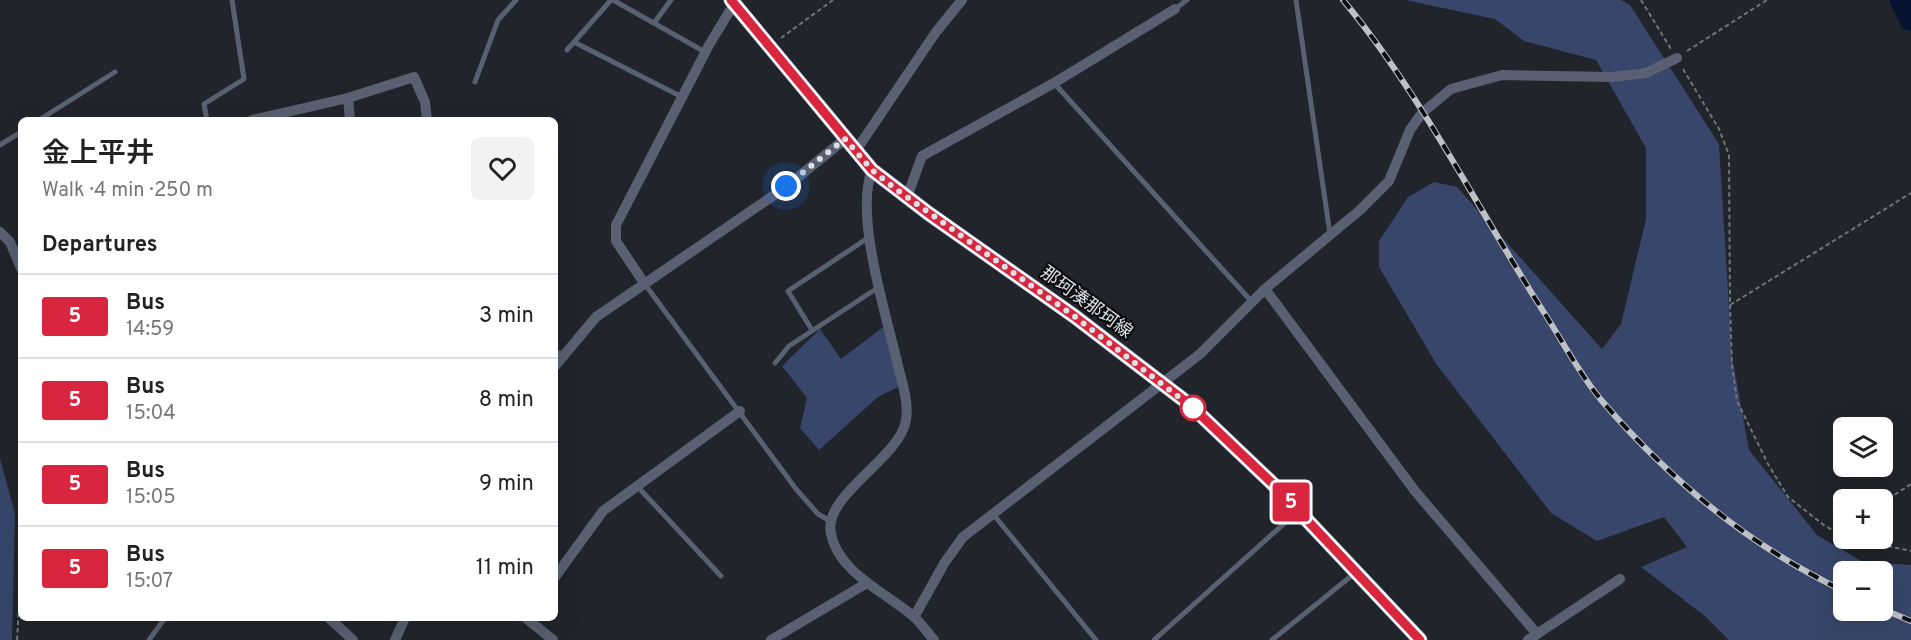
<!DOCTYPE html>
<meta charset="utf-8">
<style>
body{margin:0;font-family:Overpass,"Noto Sans JP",sans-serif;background:#f2f2f2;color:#222;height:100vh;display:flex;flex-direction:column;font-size:22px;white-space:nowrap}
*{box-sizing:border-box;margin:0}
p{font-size:20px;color:#767676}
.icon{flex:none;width:33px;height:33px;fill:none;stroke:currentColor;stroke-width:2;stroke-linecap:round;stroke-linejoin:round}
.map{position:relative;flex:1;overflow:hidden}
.details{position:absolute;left:18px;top:117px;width:540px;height:504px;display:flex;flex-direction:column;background:#fff;border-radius:9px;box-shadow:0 6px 24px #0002}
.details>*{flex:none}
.badge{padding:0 12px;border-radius:4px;font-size:21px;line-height:39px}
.fabs{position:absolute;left:1833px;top:417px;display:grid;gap:12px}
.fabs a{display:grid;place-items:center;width:60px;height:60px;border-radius:9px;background:#fff;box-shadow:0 6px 24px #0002;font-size:30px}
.you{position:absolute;width:30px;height:30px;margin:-15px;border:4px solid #fff;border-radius:50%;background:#1a73e8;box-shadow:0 0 0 9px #1a73e833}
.map>.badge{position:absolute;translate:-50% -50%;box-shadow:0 0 0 3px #fff}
h2{padding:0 24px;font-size:22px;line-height:54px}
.round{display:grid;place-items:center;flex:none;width:63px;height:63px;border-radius:9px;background:#f2f2f2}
.head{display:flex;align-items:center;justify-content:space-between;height:102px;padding:0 24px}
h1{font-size:28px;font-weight:600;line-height:45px}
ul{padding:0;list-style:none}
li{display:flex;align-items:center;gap:18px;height:84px;padding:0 24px;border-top:2px solid #e0e0e0}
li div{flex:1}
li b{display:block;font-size:22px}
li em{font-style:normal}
li .badge{min-width:66px;font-weight:700;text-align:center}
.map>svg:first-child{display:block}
.green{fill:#37466a;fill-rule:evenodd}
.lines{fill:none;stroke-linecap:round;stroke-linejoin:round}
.river{stroke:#071130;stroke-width:24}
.path{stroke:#717479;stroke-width:2;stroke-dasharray:4.5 3;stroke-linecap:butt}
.service{stroke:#586071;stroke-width:5}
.minor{stroke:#586071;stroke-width:10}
.primary{stroke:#8c9bbe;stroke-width:15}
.rail-casing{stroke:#bec1c6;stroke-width:6}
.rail{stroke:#0c0d10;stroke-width:4;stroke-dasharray:11;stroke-linecap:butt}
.line-casing{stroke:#fff;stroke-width:14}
.line{stroke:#d7263d;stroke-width:9}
.walk{stroke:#dee0e5;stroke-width:6;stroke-dasharray:0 10.8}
.stop-dot{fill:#fff;stroke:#d7263d;stroke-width:3}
.labels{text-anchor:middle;stroke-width:4.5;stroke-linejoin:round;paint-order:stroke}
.street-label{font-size:18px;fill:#dee0e5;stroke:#0c0d10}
</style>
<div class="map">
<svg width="1911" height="640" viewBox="0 0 1911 640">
<rect width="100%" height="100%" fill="#21242a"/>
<g class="green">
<path d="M1405 0H1621L1630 5 1719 144 1732 356 1749 450 1817 535 1863 562 1911 565V640H1729L1706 617 1641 567 1687 547 1664 517 1597 541 1551 513 1437 365 1379 267V241L1408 197 1434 182 1457 187 1602 349 1621 324 1646 219V148L1596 60 1524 41 1495 19ZM1844 572H1882V610H1844Z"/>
<polygon points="886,325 900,386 878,397 819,450 800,428 807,398 782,366 820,329 841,359"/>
<polygon points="0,459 15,513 12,640 0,640"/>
</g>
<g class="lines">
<polyline class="river" points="1902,0 1911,19"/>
<g class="path">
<polyline points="1641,0 1671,49"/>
<polyline points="781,38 833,0"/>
<polyline points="1687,51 1767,0"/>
<polyline points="1683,69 1719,129 1729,155 1730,305 1732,365 1737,401 1768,464 1788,497 1825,526 1844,536"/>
<polyline points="1730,305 1911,193"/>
<polyline points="1882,503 1911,484"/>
<polyline points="1836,533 1844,528"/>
<polyline points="1851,538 1911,551"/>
<polyline points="17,640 21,576"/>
</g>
<g class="service">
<polyline points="613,0 705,52"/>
<polyline points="1296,0 1330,234"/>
<polyline points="1175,9 1187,0"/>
<polyline points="654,23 671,0"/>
<polyline points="574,42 682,97"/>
<polyline points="567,50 611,0"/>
<polyline points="475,82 498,20 516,0"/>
<polyline points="1054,83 1252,302"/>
<polyline points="39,120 115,72"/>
<polyline points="207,120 204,104 244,79 232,0"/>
<polyline points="0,145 21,132"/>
<polyline points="644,283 796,489 818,514 830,521"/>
<polyline points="812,330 788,291 868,238"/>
<polyline points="555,351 564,356"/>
<polyline points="775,363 789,346 879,287"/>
<polyline points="637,486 721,576"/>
<polyline points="993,514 1096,640"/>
<polyline points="149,640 165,618"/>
<polyline points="1154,640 1298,511"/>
<polyline points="1272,640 1355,573"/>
</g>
<g class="minor">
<polyline points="348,98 350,120"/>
<polyline points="252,120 348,98 414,77 425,102 427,120"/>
<polyline points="855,152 936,32 962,0"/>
<path d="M872 170C854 216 887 317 898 366 902 382 909 403 906 420 900 459 822 495 831 534 839 573 885 592 913 616 921 623 927 632 934 640"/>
<polyline points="907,197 922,156 1054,83 1175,9"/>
<polyline points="0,232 10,242 21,268"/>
<polyline points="644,283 616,241 616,225 709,45 734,4"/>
<polyline points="1265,289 1415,491 1537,634"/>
<polyline points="555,366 596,317 786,187 845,139"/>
<polyline points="555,577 603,511 740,411"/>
<polyline points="914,617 945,562 963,537 1200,354 1265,289 1360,210 1389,181 1410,130 1422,113 1451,89 1502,75 1612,77 1646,73 1677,58"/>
<polyline points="329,618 353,640"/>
<polyline points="526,618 553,640"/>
<polyline points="395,640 405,618"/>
<polyline points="771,640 867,583"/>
<polyline points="1528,640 1620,579"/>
</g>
<polyline class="primary" points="731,0 872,170 928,213 1074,316 1189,404 1273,484 1420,640"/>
<defs>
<g id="rail">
<path d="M1343 0C1422 95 1478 210 1545 314 1563 342 1580 375 1602 401 1669 479 1751 547 1844 591"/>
<polyline points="1882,609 1911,621"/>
</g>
</defs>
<use href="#rail" class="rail-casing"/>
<use href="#rail" class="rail"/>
</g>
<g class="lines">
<defs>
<polyline id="line" points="731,0 872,170 928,213 1074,316 1189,404 1273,484 1420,640"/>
</defs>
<use href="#line" class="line-casing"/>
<use href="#line" class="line"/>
<polyline class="walk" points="786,186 845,139 872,170 897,190 1074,316 1193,408"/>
</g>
<circle class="stop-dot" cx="1193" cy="408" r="12"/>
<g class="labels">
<g class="street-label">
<text transform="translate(1087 302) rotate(36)" y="6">那珂湊那珂線</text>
</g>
</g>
</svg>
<div class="fabs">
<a><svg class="icon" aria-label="layers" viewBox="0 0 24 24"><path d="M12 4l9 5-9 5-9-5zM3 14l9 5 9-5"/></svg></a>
<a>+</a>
<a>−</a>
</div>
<div class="you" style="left:786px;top:186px"></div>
<b class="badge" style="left:1291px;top:502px;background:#d7263d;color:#fff">5</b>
<section class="details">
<div class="head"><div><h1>金上平井</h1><p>Walk · 4 min · 250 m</p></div><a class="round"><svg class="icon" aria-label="heart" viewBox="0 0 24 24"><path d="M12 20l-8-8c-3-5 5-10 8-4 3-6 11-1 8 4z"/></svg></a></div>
<h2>Departures</h2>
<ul>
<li><span class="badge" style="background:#d7263d;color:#fff">5</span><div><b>Bus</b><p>14:59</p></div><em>3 min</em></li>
<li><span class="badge" style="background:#d7263d;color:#fff">5</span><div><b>Bus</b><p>15:04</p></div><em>8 min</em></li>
<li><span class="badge" style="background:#d7263d;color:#fff">5</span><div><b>Bus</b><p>15:05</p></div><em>9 min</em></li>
<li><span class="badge" style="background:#d7263d;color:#fff">5</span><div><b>Bus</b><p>15:07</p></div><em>11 min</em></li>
</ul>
</section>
</div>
